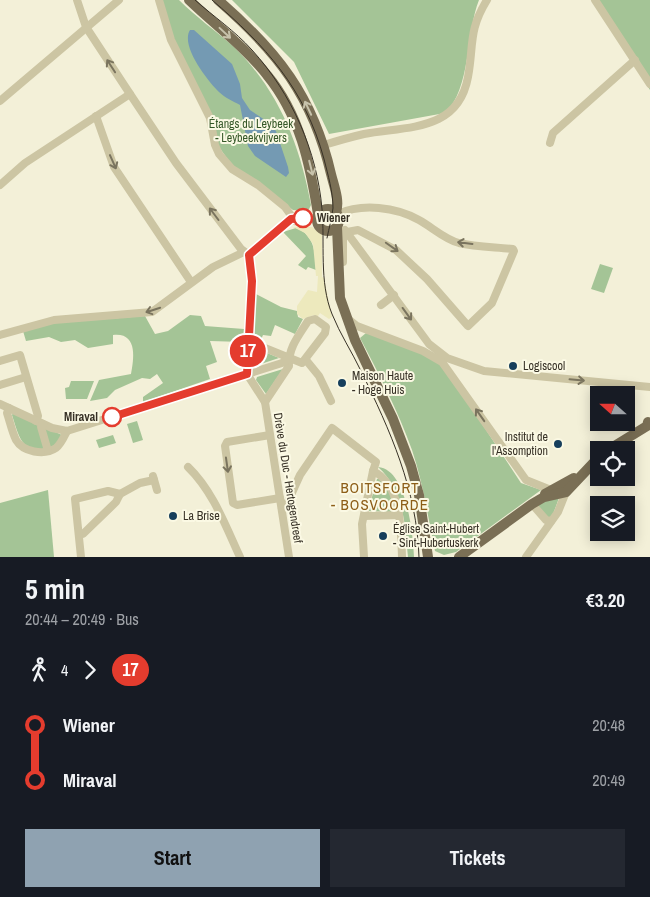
<!DOCTYPE html>
<meta charset="utf-8">
<style>
body{margin:0;font-family:"Archivo Narrow",sans-serif;background:#242831;color:#f1f3f6;height:100vh;display:flex;flex-direction:column;font-size:19px;white-space:nowrap}
*{box-sizing:border-box;margin:0}
p{font-size:16px;color:#9ea1a6}
.icon{flex:none;width:28px;height:28px;fill:none;stroke:currentColor;stroke-width:2;stroke-linecap:round;stroke-linejoin:round}
.map{position:relative;height:557px;overflow:hidden}
.side{display:flex;flex-direction:column;background:#171b24;flex:1}
.side>*{flex:none}
.badge{padding:0 10px;border-radius:16px;font-size:18px;line-height:32px}
.needle{width:32px;rotate:291deg}
.controls{position:absolute;left:590px;top:386px;display:grid;gap:10px}
.controls a{display:grid;place-items:center;width:45px;height:45px;border-radius:0px;background:#171b24;box-shadow:0 2px 12px #0003;font-size:25px}
.map>.badge{position:absolute;translate:-50% -50%;box-shadow:0 0 0 2px #fff}
.legs{display:flex;align-items:center;gap:8px;height:55px;padding:0 25px;font-size:16px}
.legs p{margin-inline-start:auto}
.headline{display:flex;align-items:center;justify-content:space-between;height:85px;padding:0 25px}
h1{font-size:28px;font-weight:700;line-height:38px}
.cta{display:flex;gap:10px;margin-top:auto;padding:10px 25px}
.cta a{flex:1;height:58px;border-radius:0px;background:#8fa2b1;color:#111;font-size:20px;font-weight:700;line-height:58px;text-align:center}
.cta a+a{background:#242831;color:#f1f3f6}
ul{padding:0 25px;list-style:none}
li{display:flex;align-items:center;gap:18px;height:55px;font-size:19px}
li i{display:grid;place-items:center;width:8px;height:100%;margin:0 6px;background:currentColor}
li i::after{content:'';width:12px;height:12px;margin:-6px;border:4px solid;border-radius:50%;background:#171b24}
li p{margin-inline-start:auto}
li:first-child i{background:linear-gradient(#0000 50%,currentColor 0)}
li:last-child i{background:linear-gradient(currentColor 50%,#0000 0)}
.map>svg:first-child{display:block}
.green{fill:#a4c496}
.plaza{fill:#ede9bd}
.water{fill:#749ab3}
.lines{fill:none;stroke-linecap:round;stroke-linejoin:round}
.minor{stroke:#ccc5a3;stroke-width:8}
.major{stroke:#7a6f55;stroke-width:10}
.tram{stroke:#373126;stroke-width:1}
.oneway{stroke:#c7c2ab}
.oneway2{stroke:#7a745e}
.line-1-casing{stroke:#fff;stroke-width:11}
.line-1{stroke:#e43c2e;stroke-width:8}
.stop-1-dot{fill:#fff;stroke:#e43c2e;stroke-width:2.5}
.poi-dot{fill:#173f5c;stroke:#fbf9e4;stroke-width:2}
.labels{text-anchor:middle;stroke-width:4;stroke-linejoin:round;paint-order:stroke}
.park-label{font-size:12px;fill:#345727;stroke:#fbf9e4}
.stop-label{font-size:12px;font-weight:bold;fill:#373126;stroke:#fbf9e4;text-anchor:start}
.poi-label{font-size:12px;fill:#373126;stroke:#fbf9e4;text-anchor:start}
.street-label{font-size:12px;fill:#373126;stroke:#fbf9e4}
.quarter-label{font-size:15px;letter-spacing:1px;fill:#8d5e17;stroke:#fbf9e4}
</style>
<div class="map">
<svg width="650" height="557" viewBox="0 0 650 557">
<rect width="100%" height="100%" fill="#f3f0d8"/>
<g class="green">
<path d="M162 0H179C196 17 216 31 234 47 279 91 300 145 311 205L308 211 293 210 231 164 219 147 172 36Z"/>
<path d="M232 0H479C466 32 471 89 445 113L329 134 294 62Z"/>
<polygon points="593,0 650,0 650,90"/>
<path d="M296 228C315 235 315 253 316 270L308 267 306 270 298 265 306 256 283 232Z"/>
<polygon points="600,264 613,268 604,293 591,289"/>
<polygon points="256,294 281,307 297,311 298,317 303,319 295,334 275,325 271,336 263,335 260,342 253,338"/>
<path d="M190 315 201 316 205 326 244 329 243 342 210 341 217 362 206 366 210 379 143 402V397L163 383 157 374 150 379 142 378 115 390 107 398 90 401 99 380 131 374C134 359 138 332 113 335V344L88 348 75 340 61 342 49 337 26 341 23 331 55 323 145 316 155 334 168 331Z"/>
<path d="M366 333 427 354 443 365 521 483 541 490 456 552 444 555 435 551C428 517 423 483 412 450 398 411 379 374 360 338Z"/>
<polygon points="253,347 279,358 252,367"/>
<polygon points="283,369 266,394 256,380 257,377"/>
<polygon points="71,381 94,381 87,399 66,399 65,388 69,387"/>
<path d="M13 413 62 435C59 442 56 446 48 448 21 454 19 436 12 415Z"/>
<polygon points="137,421 143,440 133,443 127,424"/>
<polygon points="113,435 116,443 99,448 96,440"/>
<path d="M378 467C407 469 413 535 414 557H408C405 525 404 490 378 467Z"/>
<polygon points="377,479 381,479 391,493 394,509 392,512 368,511"/>
<polygon points="48,490 54,557 0,557 0,503"/>
<polygon points="559,498 552,517 548,518 538,507 538,503"/>
</g>
<polygon class="plaza" points="293,227 312,227 322,235 322,277 324,278 332,317 329,319 320,313 318,316 314,315 303,319 297,314 297,306 308,290 317,292 318,276 316,276 313,244 305,233"/>
<path class="water" d="M190 30H194L232 64 240 84 242 98 250 110 268 122 276 131 288 167 289 173 286 177 255 156 248 146 240 105C233 101 225 98 219 92 208 81 180 46 190 30Z"/>
<g class="lines">
<g class="minor">
<polyline points="77,0 86,27 130,94 176,163 241,249 249,255"/>
<polyline points="159,0 171,40 210,118 215,145 219,154 232,169 258,185 285,207 295,221"/>
<polyline points="595,0 650,84"/>
<polyline points="0,101 119,0"/>
<polyline points="96,116 114,167 191,282"/>
<polyline points="550,143 553,133 635,60"/>
<path d="M324 145C337 141 351 137 364 134 407 126 458 132 468 77 474 45 468 31 487 0"/>
<polyline points="0,185 25,163 130,94"/>
<path d="M338 214C362 203 396 207 419 220 432 227 444 239 459 243 476 247 495 247 513 249L514 251 492 303 468 326 427 279 396 250 358 230 347 232"/>
<polyline points="345,230 429,344 447,358 484,371 650,387"/>
<polyline points="249,255 291,219 316,218"/>
<polyline points="343,262 343,239 347,232"/>
<polyline points="381,305 394,295"/>
<polyline points="347,318 357,326 423,351 442,362 526,480 551,490"/>
<polyline points="0,335 54,320 152,312 213,267 244,252"/>
<path d="M248 341 302 363 325 333 326 327 315 319 308 321C299 335 288 348 289 366L265 402"/>
<polyline points="306,360 319,376 331,401"/>
<polyline points="0,361 20,355 38,416 36,421"/>
<polyline points="247,374 265,402 289,557"/>
<polyline points="247,374 252,281 249,255"/>
<polyline points="0,385 26,377"/>
<polyline points="0,404 52,428 67,431 282,363 289,359"/>
<path d="M9 408 7 413C10 422 12 432 16 440 23 452 44 456 56 448 61 444 64 437 67 431"/>
<polyline points="43,424 41,427 48,451"/>
<polyline points="270,435 227,442 225,446 233,503 237,505 280,498"/>
<path d="M188 467C213 491 226 527 240 557"/>
<polyline points="153,476 157,490"/>
<polyline points="532,504 546,520 551,521"/>
<polyline points="282,509 285,508 300,475 332,428 376,462 373,471"/>
<polyline points="364,516 399,515"/>
<polyline points="79,534 83,534 116,502 120,494 140,483 154,480"/>
<polyline points="81,557 75,499 108,491 120,494"/>
<path d="M364 557 362 524 373 471C402 485 401 530 402 557"/>
<polyline points="526,557 558,512 566,492"/>
</g>
<g class="major">
<path d="M189 0C215 25 245 47 267 75 300 115 310 164 318 214"/>
<path d="M218 0C277 51 313 96 331 174 334 186 340 201 336 212"/>
<circle cx="328" cy="220" r="11"/>
<polyline points="337,227 340,298 355,340 393,419 411,466 419,495 428,557"/>
<polyline points="608,450 647,426 648,422"/>
<polyline points="545,494 574,478"/>
<polyline points="459,557 532,504 544,497 566,492 599,457"/>
</g>
<g class="tram">
<path d="M195 0C214 17 235 31 252 50 292 94 317 151 322 209 325 243 319 282 332 314 340 334 352 352 361 371 390 430 417 490 419 557"/>
<path d="M212 0C265 45 305 89 324 159 328 175 333 192 333 208 332 218 329 228 327 238"/>
</g>
</g>
<defs><path id="oneway-shaft" d="M-6 0H5M1.5-3L5.5 0L1.5 3" fill="none" stroke-width="1.6" stroke-linecap="round" stroke-linejoin="round" transform="scale(1.25)"/></defs>
<g class="oneway">
<use href="#oneway-shaft" transform="translate(225 33) rotate(43)"/>
<use href="#oneway-shaft" transform="translate(308 108) rotate(-115)"/>
<use href="#oneway-shaft" transform="translate(311 168) rotate(76)"/>
</g>
<g class="oneway2">
<use href="#oneway-shaft" transform="translate(111 66) rotate(-123)"/>
<use href="#oneway-shaft" transform="translate(113 162) rotate(66)"/>
<use href="#oneway-shaft" transform="translate(214 214) rotate(-127)"/>
<use href="#oneway-shaft" transform="translate(465 243) rotate(-173)"/>
<use href="#oneway-shaft" transform="translate(392 247) rotate(35)"/>
<use href="#oneway-shaft" transform="translate(153 310) rotate(162)"/>
<use href="#oneway-shaft" transform="translate(407 314) rotate(54)"/>
<use href="#oneway-shaft" transform="translate(577 380) rotate(5)"/>
<use href="#oneway-shaft" transform="translate(480 415) rotate(-125)"/>
<use href="#oneway-shaft" transform="translate(227 465) rotate(82)"/>
</g>
<g class="lines">
<defs>
<polyline id="line-1" points="112,417 247,374 252,281 249,255 291,219 303,218"/>
</defs>
<use href="#line-1" class="line-1-casing"/>
<use href="#line-1" class="line-1"/>
</g>
<g class="stop-1-dot">
<circle cx="303" cy="218" r="9"/>
<circle cx="112" cy="417" r="9"/>
</g>
<g class="poi-dot">
<circle cx="513" cy="366" r="5"/>
<circle cx="342" cy="383" r="5"/>
<circle cx="558" cy="444" r="5"/>
<circle cx="173" cy="516" r="5"/>
<circle cx="383" cy="536" r="5"/>
</g>
<g class="labels">
<g class="park-label">
<text x="251" y="128">Étangs du Leybeek<tspan x="251" dy="14">- Leybeekvijvers</tspan></text>
</g>
<g class="stop-label">
<text x="317" y="222">Wiener</text>
<text x="98" y="421" text-anchor="end">Miraval</text>
</g>
<g class="poi-label">
<text x="523" y="370">Logiscool</text>
<text x="352" y="380">Maison Haute<tspan x="352" dy="14">- Hoge Huis</tspan></text>
<text x="548" y="441" text-anchor="end">Institut de<tspan x="548" dy="14">l'Assomption</tspan></text>
<text x="183" y="520">La Brise</text>
<text x="393" y="533">Église Saint-Hubert<tspan x="393" dy="14">- Sint-Hubertuskerk</tspan></text>
</g>
<g class="street-label">
<text transform="translate(288 478) rotate(81)" y="4">Drève du Duc - Hertogendreef</text>
</g>
<g class="quarter-label">
<text x="380" y="493">BOITSFORT<tspan x="380" dy="17">- BOSVOORDE</tspan></text>
</g>
</g>
</svg>
<div class="controls">
<a><svg class="needle" viewBox="-14 -14 28 28"><path d="M0-13l5 13h-10z" fill="#e53935"/><path d="M0 13l5-13h-10z" fill="#9ea1a6"/></svg></a>
<a><svg class="icon" aria-label="locate" viewBox="0 0 24 24"><circle cx="12" cy="12" r="6"/><path d="M12 2v4M12 18v4M2 12h4M18 12h4"/></svg></a>
<a><svg class="icon" aria-label="layers" viewBox="0 0 24 24"><path d="M12 4l9 5-9 5-9-5zM3 14l9 5 9-5"/></svg></a>
</div>
<b class="badge" style="left:248px;top:351px;background:#e43c2e;color:#fff">17</b>
</div>
<section class="side">
<div class="headline"><div><h1>5 min</h1><p>20:44 – 20:49 · Bus</p></div><b>€3.20</b></div>
<div class="legs"><svg class="icon" aria-label="walk" viewBox="0 0 24 24"><circle cx="13" cy="4" r="2"/><path d="M13 8l-2 6 4 7M11 14l-3 7M7 12l3-4h3l4 4"/></svg>4<svg class="icon" aria-label="forward" viewBox="0 0 24 24"><path d="M9 5l7 7-7 7"/></svg><b class="badge" style="background:#e43c2e;color:#fff">17</b></div>
<ul>
<li><i style="color:#e43c2e"></i><b>Wiener</b><p>20:48</p></li>
<li><i style="color:#e43c2e"></i><b>Miraval</b><p>20:49</p></li>
</ul>
<div class="cta"><a>Start</a><a>Tickets</a></div>
</section>
